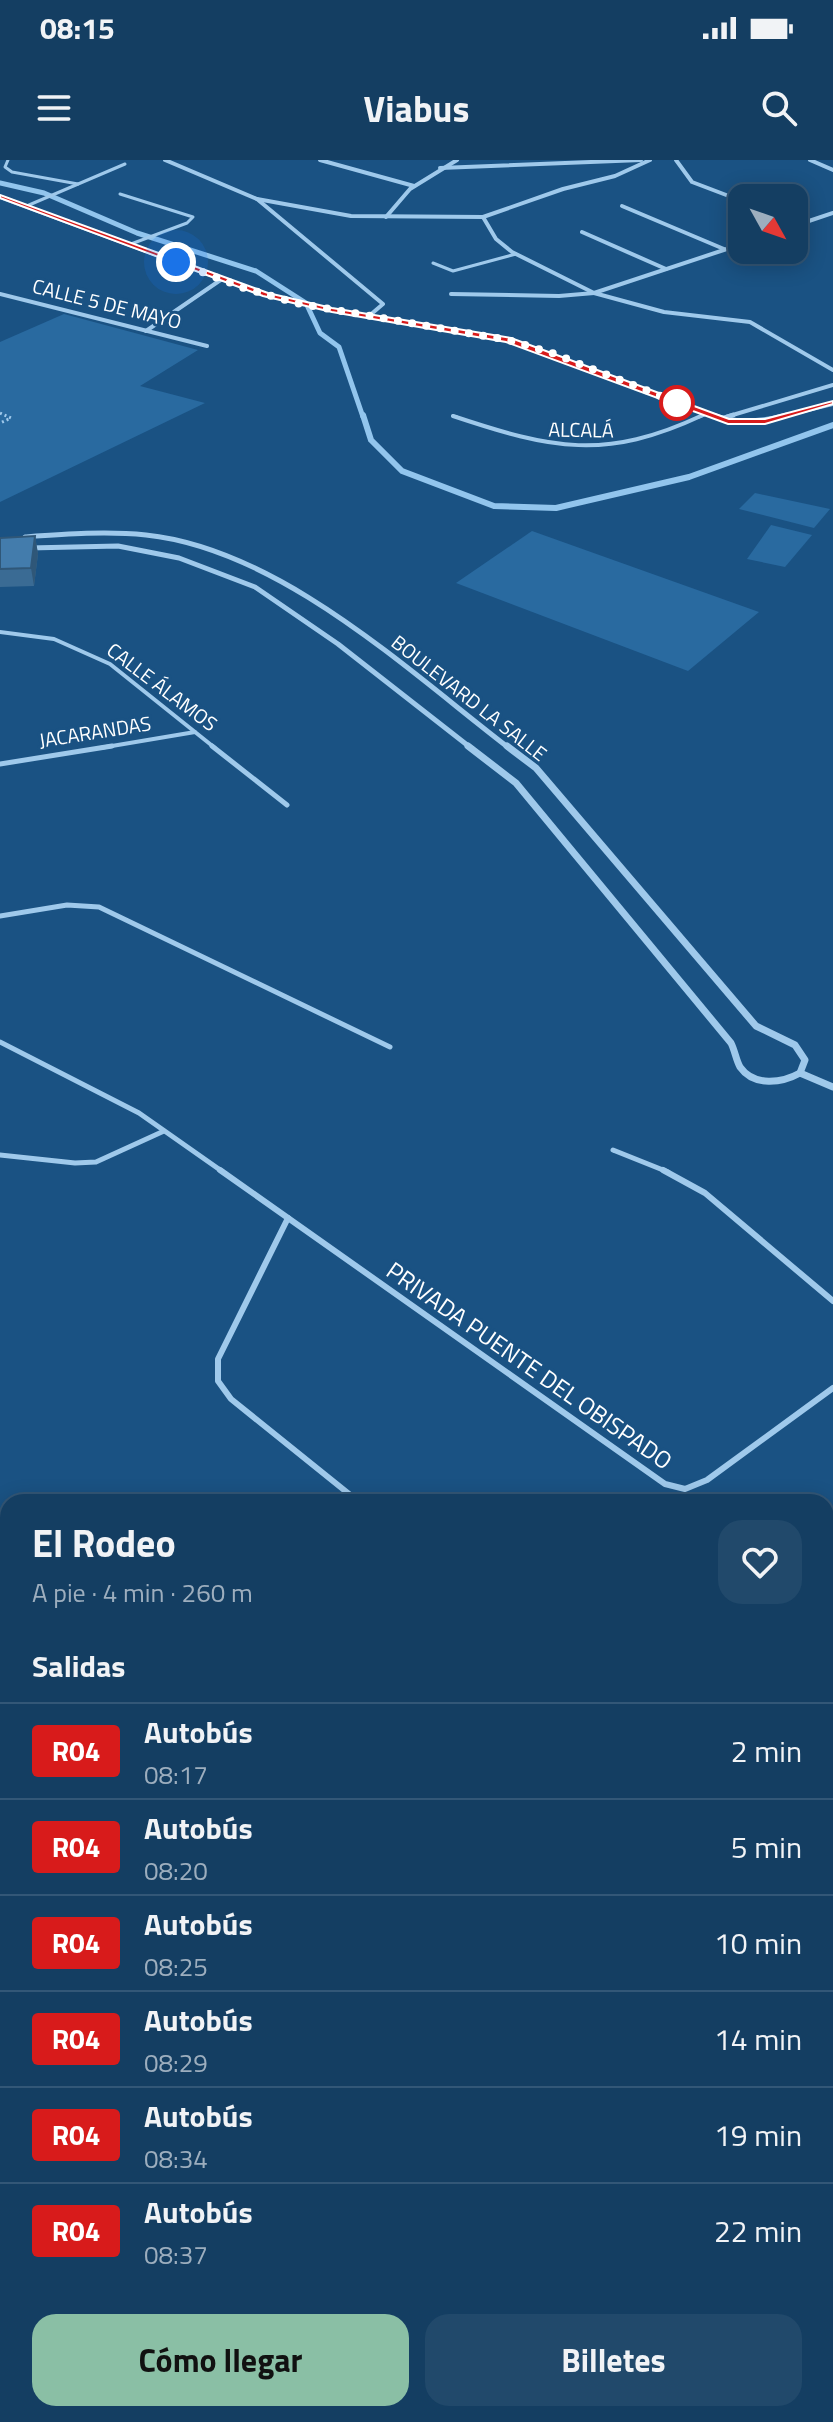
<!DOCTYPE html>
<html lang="es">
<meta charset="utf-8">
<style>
body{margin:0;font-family:"Titillium Web",sans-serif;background:#21496b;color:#f1f3f6;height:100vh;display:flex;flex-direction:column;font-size:30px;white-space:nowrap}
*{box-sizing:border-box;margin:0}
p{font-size:26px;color:#9daebe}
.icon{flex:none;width:44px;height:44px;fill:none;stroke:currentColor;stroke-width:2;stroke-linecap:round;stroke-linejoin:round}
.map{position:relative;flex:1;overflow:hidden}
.details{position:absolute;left:0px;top:1334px;width:834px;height:928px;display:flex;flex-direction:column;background:#143e62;border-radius:24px 24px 0 0;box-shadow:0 4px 20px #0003,0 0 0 2px #335777}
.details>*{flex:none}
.badge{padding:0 16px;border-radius:6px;font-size:28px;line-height:52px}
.needle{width:52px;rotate:130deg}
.fabs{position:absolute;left:728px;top:24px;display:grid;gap:16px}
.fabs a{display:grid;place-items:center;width:80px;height:80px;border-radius:16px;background:#143e62;box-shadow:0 4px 20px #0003,0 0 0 2px #335777;font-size:40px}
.you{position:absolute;width:40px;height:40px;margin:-20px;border:6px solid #fff;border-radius:50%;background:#1a73e8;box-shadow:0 0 0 12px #1a73e833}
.map>.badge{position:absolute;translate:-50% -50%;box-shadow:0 0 0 4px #fff}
h2{padding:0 32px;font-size:30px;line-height:72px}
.round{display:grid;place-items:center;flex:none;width:84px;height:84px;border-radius:24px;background:#21496b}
.overview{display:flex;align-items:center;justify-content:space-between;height:136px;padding:0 32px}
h1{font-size:38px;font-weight:700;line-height:60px}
.primary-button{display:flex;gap:16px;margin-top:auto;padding:16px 32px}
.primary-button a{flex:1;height:92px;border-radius:24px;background:#8abfa5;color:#111;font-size:32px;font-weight:700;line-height:92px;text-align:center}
.primary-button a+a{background:#21496b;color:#f1f3f6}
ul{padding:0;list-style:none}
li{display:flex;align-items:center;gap:24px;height:96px;padding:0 32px;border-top:2px solid #335777}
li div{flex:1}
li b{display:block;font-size:30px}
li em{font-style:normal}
li .badge{min-width:88px;font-weight:700;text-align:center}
.status{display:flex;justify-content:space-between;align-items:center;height:56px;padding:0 40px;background:#143e62;direction:ltr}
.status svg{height:22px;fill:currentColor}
header{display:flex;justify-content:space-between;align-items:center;height:104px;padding:0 32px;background:#143e62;font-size:36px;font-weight:700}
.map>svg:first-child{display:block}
.green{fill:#296aa0}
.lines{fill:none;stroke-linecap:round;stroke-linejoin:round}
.stream-far1{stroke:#92c5ed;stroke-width:5}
.stream{stroke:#92c5ed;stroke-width:6}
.path{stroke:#9fc9eb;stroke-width:3;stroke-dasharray:2 3;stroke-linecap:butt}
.service-far3{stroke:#9fc9eb;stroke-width:3}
.service-far2{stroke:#9fc9eb;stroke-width:4}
.service-far1{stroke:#9fc9eb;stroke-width:5}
.service{stroke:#9fc9eb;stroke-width:6}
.minor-far3{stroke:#9fc9eb;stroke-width:4}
.minor-far2{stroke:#9fc9eb;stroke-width:5}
.minor-far1{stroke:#9fc9eb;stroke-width:7}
.minor{stroke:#9fc9eb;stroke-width:11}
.wall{fill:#3a6b94}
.shaded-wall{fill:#2f5778}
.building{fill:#437cac;stroke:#2f5778;stroke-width:2}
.line{fill:#d81b1b;stroke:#fff;stroke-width:2}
.walk{stroke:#fff;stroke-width:8;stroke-dasharray:0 14.4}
.stop-dot{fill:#fff;stroke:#d81b1b;stroke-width:4}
.labels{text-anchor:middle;stroke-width:6;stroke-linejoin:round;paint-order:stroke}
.far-street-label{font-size:20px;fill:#fff;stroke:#1a5283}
.street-label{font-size:24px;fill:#fff;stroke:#1a5283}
</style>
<div class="status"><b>08:15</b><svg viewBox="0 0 49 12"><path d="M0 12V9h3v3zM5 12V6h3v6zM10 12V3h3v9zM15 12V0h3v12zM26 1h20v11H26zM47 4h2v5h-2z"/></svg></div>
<header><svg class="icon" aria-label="menu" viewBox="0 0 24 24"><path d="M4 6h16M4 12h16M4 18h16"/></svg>Viabus<svg class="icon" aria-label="search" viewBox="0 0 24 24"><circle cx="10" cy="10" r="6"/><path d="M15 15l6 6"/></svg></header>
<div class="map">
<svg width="833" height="2262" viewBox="0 0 833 2262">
<rect width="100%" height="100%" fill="#1a5283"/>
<g class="green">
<polygon points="64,154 198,190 140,226 205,243 0,342 0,182"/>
<polygon points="755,333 830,349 814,368 739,349"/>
<polygon points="771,365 812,375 785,407 747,399"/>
<polygon points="532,371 759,452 688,511 456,423"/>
</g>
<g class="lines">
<polyline class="stream-far1" points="0,23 44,33 137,73 256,111 306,143 320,173 339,187 363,257"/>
<polyline class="stream" points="363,255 371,280 402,311 494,346 556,348 689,317 833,265"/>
<polyline class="path" points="0,253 11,258 0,263"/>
<g class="service-far3">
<polyline points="8,0 5,7 12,12 78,24"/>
<polyline points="120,34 193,57 187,63 131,84"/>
<polyline points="29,45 125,4"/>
<polyline points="433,103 453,111 516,94"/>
<polyline points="453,256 457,257"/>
<polyline points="699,257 706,254"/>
</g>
<g class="service-far2">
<path d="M453 256C552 289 605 301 703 255"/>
<polyline points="0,472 54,479 110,504 215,588"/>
<polyline points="100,588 195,572"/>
</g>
<g class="service-far1">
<polyline points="212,586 287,645"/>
<polyline points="0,604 112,586"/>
<polyline points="0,756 67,745 99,747 390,887"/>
<polyline points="0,882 139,953 223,1012"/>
<polyline points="613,990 668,1012"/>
<polyline points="0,995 75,1003 96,1002 164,971"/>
</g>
<g class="service">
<polyline points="220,1010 665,1324 685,1329 707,1320 833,1228"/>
<polyline points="663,1010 705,1033 833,1141"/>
<polyline points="288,1058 218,1199 218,1221 231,1239 359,1342"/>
</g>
<g class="minor-far3">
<polyline points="165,0 257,39 383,144 369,156"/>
<polyline points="320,0 414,26"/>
<polyline points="676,0 692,22 742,41"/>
<polyline points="810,0 833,10"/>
<polyline points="440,8 641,0"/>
<polyline points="0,37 265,135 332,150 508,180 718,257"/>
<polyline points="257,39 351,56 483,57 563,29 615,16 650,0"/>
<polyline points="622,46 724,89"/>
<polyline points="386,57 410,29 457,0"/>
<polyline points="483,57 496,79 512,92 594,133 664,152 750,162 833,210"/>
<polyline points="794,66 833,53"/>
<polyline points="582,72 666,109"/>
<polyline points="0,134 207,186"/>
<polyline points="451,134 559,136 594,133 742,84"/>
<polyline points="146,171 222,119"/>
<polyline points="726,257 833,225"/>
<polyline points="779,257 833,244"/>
</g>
<g class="minor-far2">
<path d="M713 255C737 264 762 262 787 255"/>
<polyline points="721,259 733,255"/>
<path d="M25 377C66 374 106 371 146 375 279 389 406 509 509 588"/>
<polyline points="29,388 118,386 179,398 255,427 338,484 471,588"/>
</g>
<g class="minor-far1">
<path d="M468 586 516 623 731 883C735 891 736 900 740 907 754 927 782 923 800 913L805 900 795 885 756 866 536 608 507 586"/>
<polyline points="800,913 833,927"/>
</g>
<g class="minor">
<polyline points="21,2254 21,2262"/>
<polyline points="188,2262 193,2254"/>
</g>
</g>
<polygon class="wall" points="35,376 38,394 34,426 0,427 0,378"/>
<polygon class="shaded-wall" points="35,376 38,394 34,426 31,408"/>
<polygon class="building" points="35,376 31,408 0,409 0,378"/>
<polygon class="line" points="0,35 268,133 332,148 511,178 729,259 765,259 833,241 833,244 765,264 728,264 506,182 332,152 263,136 0,38"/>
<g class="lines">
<polyline class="walk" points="176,102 244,128 296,143 508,180 552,193 681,244 677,243"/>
</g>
<circle class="stop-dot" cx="677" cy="243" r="16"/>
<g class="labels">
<g class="far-street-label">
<text transform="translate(107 144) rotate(14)" y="7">CALLE 5 DE MAYO</text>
<text transform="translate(581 270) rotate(1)" y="7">ALCALÁ</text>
<text transform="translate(162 527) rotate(37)" y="7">CALLE ÁLAMOS</text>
<text transform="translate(469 538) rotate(38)" y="7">BOULEVARD LA SALLE</text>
<text transform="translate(95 572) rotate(-9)" y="7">JACARANDAS</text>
</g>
<g class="street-label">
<text transform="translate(529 1206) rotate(35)" y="8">PRIVADA PUENTE DEL OBISPADO</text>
</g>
</g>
</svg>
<div class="fabs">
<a><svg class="needle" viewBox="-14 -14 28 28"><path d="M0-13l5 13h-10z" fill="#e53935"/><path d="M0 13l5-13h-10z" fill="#9daebe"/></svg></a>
</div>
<div class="you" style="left:176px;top:102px"></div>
<section class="details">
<div class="overview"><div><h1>El Rodeo</h1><p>A pie · 4 min · 260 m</p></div><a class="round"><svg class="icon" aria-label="heart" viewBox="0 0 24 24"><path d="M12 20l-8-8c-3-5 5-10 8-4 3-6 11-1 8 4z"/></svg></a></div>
<h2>Salidas</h2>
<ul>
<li><span class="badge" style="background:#d81b1b;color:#fff">R04</span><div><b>Autobús</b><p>08:17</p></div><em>2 min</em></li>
<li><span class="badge" style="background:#d81b1b;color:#fff">R04</span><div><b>Autobús</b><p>08:20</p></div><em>5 min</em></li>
<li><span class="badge" style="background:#d81b1b;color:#fff">R04</span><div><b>Autobús</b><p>08:25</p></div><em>10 min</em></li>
<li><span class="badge" style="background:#d81b1b;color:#fff">R04</span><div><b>Autobús</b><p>08:29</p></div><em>14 min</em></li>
<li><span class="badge" style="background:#d81b1b;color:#fff">R04</span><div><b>Autobús</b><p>08:34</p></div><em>19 min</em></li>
<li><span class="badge" style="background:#d81b1b;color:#fff">R04</span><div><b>Autobús</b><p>08:37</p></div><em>22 min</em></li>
</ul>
<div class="primary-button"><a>Cómo llegar</a><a>Billetes</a></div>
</section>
</div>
